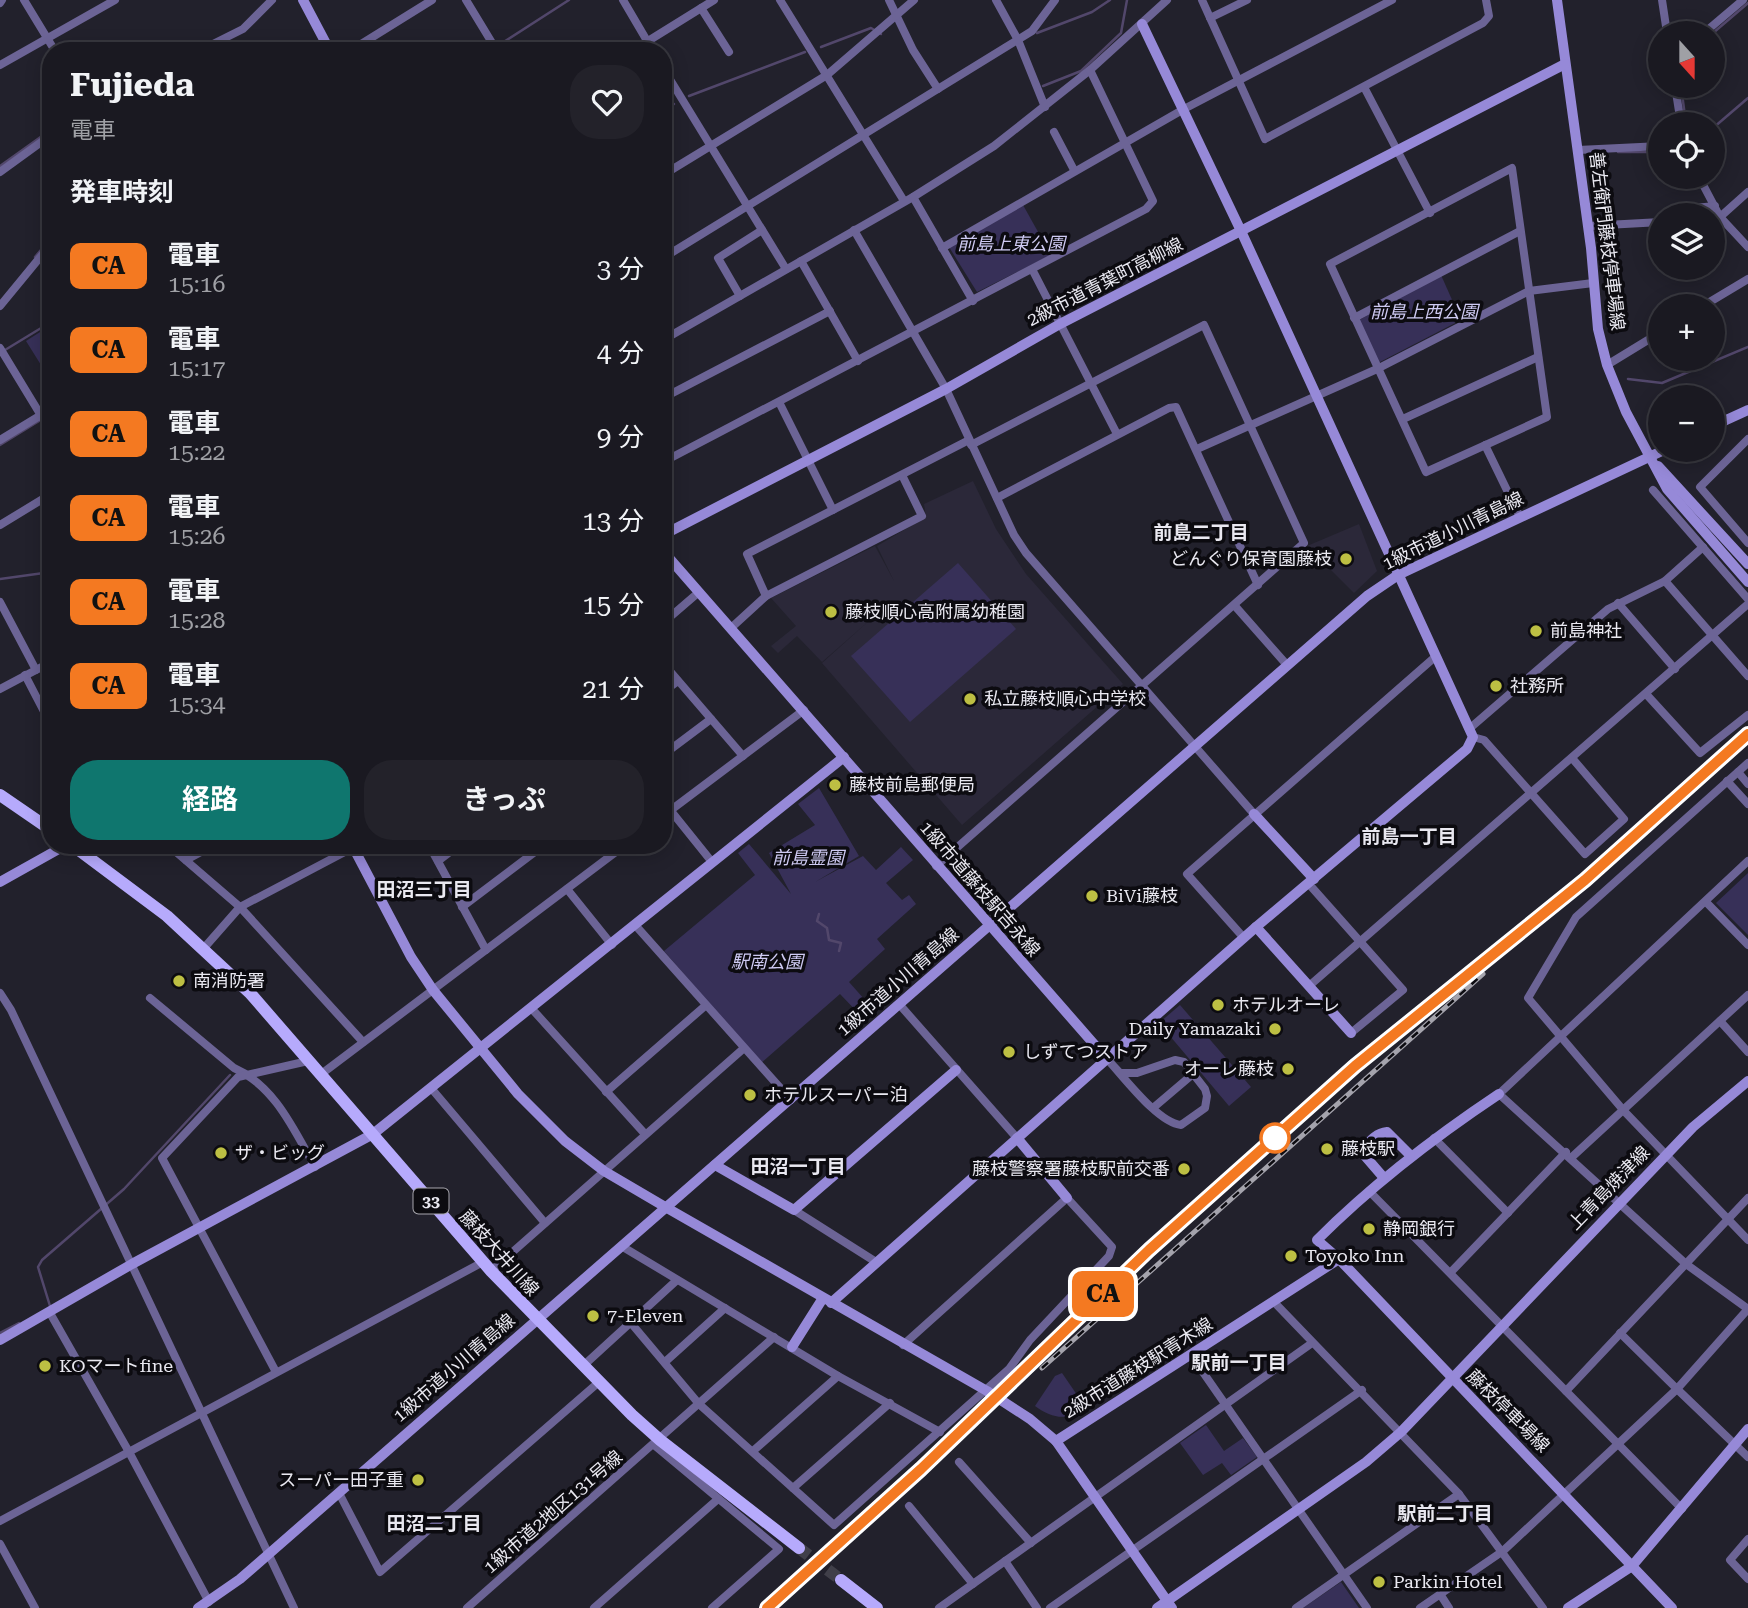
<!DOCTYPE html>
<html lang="ja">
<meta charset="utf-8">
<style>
body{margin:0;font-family:"Roboto Serif","Noto Sans JP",serif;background:#23222a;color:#f1f3f6;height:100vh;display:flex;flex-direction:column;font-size:26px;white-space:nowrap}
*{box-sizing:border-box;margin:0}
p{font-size:23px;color:#9fa0a5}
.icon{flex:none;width:38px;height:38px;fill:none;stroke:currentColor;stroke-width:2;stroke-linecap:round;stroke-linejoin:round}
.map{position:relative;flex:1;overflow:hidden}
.drawer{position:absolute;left:42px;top:42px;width:630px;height:812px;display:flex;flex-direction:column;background:#1a1921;border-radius:28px;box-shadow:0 4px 18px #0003,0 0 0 2px #38383f}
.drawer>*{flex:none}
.badge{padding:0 14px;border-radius:10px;font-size:24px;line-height:46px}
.needle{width:46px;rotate:159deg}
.buttons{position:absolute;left:1648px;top:21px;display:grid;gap:14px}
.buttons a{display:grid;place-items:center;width:77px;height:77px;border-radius:50%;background:#1a1921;box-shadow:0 4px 18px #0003,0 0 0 2px #38383f;font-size:35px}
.map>.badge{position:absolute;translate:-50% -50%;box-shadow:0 0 0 4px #fff}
h2{padding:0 28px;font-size:26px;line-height:63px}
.round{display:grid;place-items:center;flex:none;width:74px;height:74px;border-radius:28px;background:#23222a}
.head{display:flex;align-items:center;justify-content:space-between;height:119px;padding:0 28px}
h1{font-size:33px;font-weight:700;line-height:52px}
.cta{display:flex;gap:14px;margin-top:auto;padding:14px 28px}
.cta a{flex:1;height:80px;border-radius:28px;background:#0f766e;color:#fff;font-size:28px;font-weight:700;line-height:80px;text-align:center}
.cta a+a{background:#23222a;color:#f1f3f6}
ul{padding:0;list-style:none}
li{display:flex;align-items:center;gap:21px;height:84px;padding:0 28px}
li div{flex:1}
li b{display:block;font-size:26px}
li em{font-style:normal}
li .badge{min-width:77px;font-weight:700;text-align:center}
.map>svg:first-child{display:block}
.built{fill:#2b2839}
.green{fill:#373058}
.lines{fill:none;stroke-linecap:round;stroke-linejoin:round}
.stream{stroke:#52476b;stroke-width:2.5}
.primary-tunnel{stroke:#403f49;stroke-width:12;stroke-dasharray:12 6;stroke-linecap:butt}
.street{stroke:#6c6496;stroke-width:8}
.secondary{stroke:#9689d8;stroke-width:10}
.primary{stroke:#b6aafc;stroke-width:12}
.rail-casing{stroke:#a4a3ac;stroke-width:5}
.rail{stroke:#0c0b10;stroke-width:2.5;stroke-dasharray:8;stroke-linecap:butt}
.line-casing{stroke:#fff;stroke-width:16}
.line{stroke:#f47921;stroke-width:10}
.poi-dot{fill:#bdbf43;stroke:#0c0b10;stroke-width:2.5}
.stop-dot{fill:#fff;stroke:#f47921;stroke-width:3.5}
.labels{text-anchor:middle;stroke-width:7;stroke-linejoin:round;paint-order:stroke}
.shield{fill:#0c0b10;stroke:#a7a6ad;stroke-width:2}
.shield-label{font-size:16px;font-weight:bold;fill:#e9e8f0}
.street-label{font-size:18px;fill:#e9e8f0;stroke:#0c0b10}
.park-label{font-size:18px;font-style:italic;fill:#cecaf2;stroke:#0c0b10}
.poi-label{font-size:18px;fill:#e9e8f0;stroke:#0c0b10;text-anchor:start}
.neighbourhood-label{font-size:19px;font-weight:bold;fill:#e9e8f0;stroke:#0c0b10}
</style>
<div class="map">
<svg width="1748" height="1608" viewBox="0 0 1748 1608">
<rect width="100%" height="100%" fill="#22212c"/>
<g class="built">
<polygon points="973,481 996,529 1026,574 1123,684 962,825 822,663 870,620 822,662 797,636 778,653 771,646 796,626 771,598 875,546 894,581 877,546 926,517 924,504"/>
<polygon points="1359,524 1377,571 1354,593 1307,546"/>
</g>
<g class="green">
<polygon points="1023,205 1051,255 977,292 949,247"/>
<polygon points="1441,275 1461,320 1378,363 1359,320"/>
<polygon points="51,325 51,381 26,341"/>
<polygon points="958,563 1016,629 910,722 851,656"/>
<polygon points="819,788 859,856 815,882 863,856 876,870 901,847 913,860 886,883 902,900 909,895 916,904 877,939 885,949 849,982 873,1009 863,1018 840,994 761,1063 664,951 755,875 738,853 749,844 791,894 769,853 815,825 798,804"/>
<polygon points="1748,873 1748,935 1716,903"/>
<polygon points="1180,1005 1251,1087 1229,1106 1159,1023"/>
<path d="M1062 1373 1086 1408C1067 1421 1053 1419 1035 1406L1055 1376Z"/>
<polygon points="1206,1425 1224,1451 1243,1438 1257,1457 1231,1475 1222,1463 1203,1475 1180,1443"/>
<polygon points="1341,1582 1359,1608 1303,1608"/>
</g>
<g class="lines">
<g class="stream">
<polyline points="1037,33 1092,12 1110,0"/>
<polyline points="1713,33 1748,3"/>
<polyline points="502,43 569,0"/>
<polyline points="821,47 871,28 881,34"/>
<polyline points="1043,86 1081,71 1121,33 1127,0"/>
<polyline points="1681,86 1686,124"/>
<polyline points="689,96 805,52"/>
<polyline points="663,111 674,104"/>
<polyline points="1713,128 1748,98"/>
<polyline points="1618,152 1661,152"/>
<polyline points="0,166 42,136"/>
<polyline points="35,257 51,238"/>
<polyline points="5,350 51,322"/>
<polyline points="1628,379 1662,383 1748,347"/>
<polyline points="46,417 51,414"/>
<polyline points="0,445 39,421"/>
<polyline points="0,579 51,572"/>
<polyline points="819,914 817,921 827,928 829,940 841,943 839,951"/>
<polyline points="50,1306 38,1267 42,1260 124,1189 230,1075"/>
<polyline points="0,1333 19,1323"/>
</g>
<polyline class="primary-tunnel" points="799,1548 841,1580"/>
<g class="street">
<polyline points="24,0 55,51"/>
<polyline points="466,0 497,51"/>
<polyline points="623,0 653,51"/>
<polyline points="780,0 904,201"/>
<polyline points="889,0 913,50 938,89"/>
<polyline points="996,0 1018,40 1045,107"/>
<polyline points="1202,0 1265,139 1483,23 1489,16 1486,0"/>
<polyline points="1662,0 1667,33"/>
<polyline points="0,3 2,0"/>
<polyline points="701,8 729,52"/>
<polyline points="1210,18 1247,0"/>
<polyline points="1704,33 1743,0"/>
<polyline points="199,51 243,29 272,0"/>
<polyline points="350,51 432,0"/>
<polyline points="632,51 714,0"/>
<polyline points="0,65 115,0"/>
<polyline points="663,68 786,269"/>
<polyline points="1675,86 1681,124"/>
<polyline points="1364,87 1430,213"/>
<polyline points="1054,132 1074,170"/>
<polyline points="1578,150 1661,146"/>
<polygon points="1512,168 1547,417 1426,472 1330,264"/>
<polyline points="0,172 51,135"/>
<polyline points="663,175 827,75 914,0"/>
<polyline points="1699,177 1720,217 1748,247"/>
<polyline points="913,197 973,301"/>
<polyline points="1670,215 1674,210 1715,206"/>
<polyline points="1720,217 1748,192"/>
<polyline points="1588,226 1661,222"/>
<polyline points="854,230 946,389 1014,535 1026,553 1254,814"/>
<polyline points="942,248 1184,109 1392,0"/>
<polyline points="663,258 1032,31 1055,0"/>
<polyline points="801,261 858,361"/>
<polyline points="1033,271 1117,434"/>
<polyline points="740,296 718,258 762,230"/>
<polyline points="0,306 51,244"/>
<polyline points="1703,306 1748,279"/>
<polyline points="1354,318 1520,231"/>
<polyline points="663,321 672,335"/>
<polyline points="663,340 913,197 994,146 1090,70 1167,0"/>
<polyline points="0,348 51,432"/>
<polyline points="1607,365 1661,332"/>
<polyline points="663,398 830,311"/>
<polyline points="779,402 833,510"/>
<polyline points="1403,419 1538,357"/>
<polyline points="1748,439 1700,487 1748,543"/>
<polyline points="0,440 51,409"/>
<polyline points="1485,445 1520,517"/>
<polyline points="1197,449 1377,369 1529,291 1593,283"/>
<polyline points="663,462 1146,209 1153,201 1090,70"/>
<polyline points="1653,490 1748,599"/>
<polyline points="997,498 1169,408 1176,407 1258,585"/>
<polyline points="0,525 51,494"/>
<polyline points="1665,581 1703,547"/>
<polyline points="766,596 747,554 969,440"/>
<polyline points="0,602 36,670"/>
<polyline points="1618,603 1675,669"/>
<polyline points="1235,606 1287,665"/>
<polyline points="663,623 699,592"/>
<polyline points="731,628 766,596 922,516 902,475"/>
<polyline points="663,663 743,756"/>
<polyline points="25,675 51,725"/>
<polyline points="0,689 51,662"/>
<polyline points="663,692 678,681"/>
<polyline points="1647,695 1700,753 1748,715"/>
<polyline points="1469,729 1608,609 1665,581 1748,676"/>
<polyline points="1473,737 1484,740 1585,854 1624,819 1572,758"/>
<polyline points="663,755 711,719"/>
<polyline points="1748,763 1576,917 1528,998 1624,1111 1748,1240"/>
<polyline points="1738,772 1748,784"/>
<polyline points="1727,781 1748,804"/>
<polyline points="671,811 712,862"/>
<polyline points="663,816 804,710"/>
<polyline points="168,845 240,907 363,1042"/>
<polyline points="429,845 486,950"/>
<polyline points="186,860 214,845"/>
<polyline points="438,861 459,845"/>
<polyline points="1748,861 1499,1094 1686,1264 1748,1309"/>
<polyline points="936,866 1304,543 1204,325 971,445"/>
<polyline points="1308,883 1403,990 1351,1033"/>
<polyline points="567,889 612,945"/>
<polyline points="1706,902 1748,945"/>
<polyline points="462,907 544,845"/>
<polyline points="636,926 791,1100"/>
<polyline points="1244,938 1187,874 1435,657"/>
<polyline points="204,948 240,907 358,845"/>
<polyline points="1309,986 1748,604"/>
<polyline points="0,993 11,1010 294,1608"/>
<path d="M150 998 234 1068C275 1086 294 1130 315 1167"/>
<polyline points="899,1004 1017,1138"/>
<polyline points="532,1009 645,1134"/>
<polyline points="1720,1021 1748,1052"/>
<path d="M1107 1059 1120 1073H1137L1175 1060 1184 1062 1205 1089 1207 1096 1205 1108 1181 1125C1158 1123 1124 1077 1107 1059"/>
<polyline points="320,1075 625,845"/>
<polyline points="431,1088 545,1223"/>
<polyline points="606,1092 705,1006"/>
<polyline points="1153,1108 1193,1074"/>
<polyline points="1434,1138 1508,1213"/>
<polyline points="1572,1157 1748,995"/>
<polyline points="1369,1191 1682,1509"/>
<polyline points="794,1210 876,1262"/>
<polyline points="623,1247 838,1376 940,1432"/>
<polyline points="491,1271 743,1049"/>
<polyline points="1451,1272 1566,1152"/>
<polyline points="1274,1302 1459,1494 1543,1608"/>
<polyline points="50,1313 129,1452 209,1602"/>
<polyline points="631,1323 699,1404 834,1525 1009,1369 1030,1340 1109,1256 1112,1247 1067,1198 903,1345"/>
<polyline points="1620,1333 1677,1389 1748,1309"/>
<polyline points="1191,1355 1367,1608"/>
<polyline points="665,1362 725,1308"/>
<polyline points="583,1366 677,1280"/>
<polyline points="276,1372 162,1158 238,1077 308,1061"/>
<polyline points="1566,1391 1748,1198"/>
<polyline points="654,1445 779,1549 712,1608"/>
<polyline points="753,1451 838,1376"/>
<polyline points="959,1462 1031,1543"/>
<polyline points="793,1488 890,1403"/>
<polyline points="339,1493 380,1572 599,1382"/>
<polyline points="909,1506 973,1584"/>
<polyline points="0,1521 483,1262"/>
<polyline points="1748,1539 1730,1560 1748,1579"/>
<polyline points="0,1544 35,1608"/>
<polyline points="1005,1561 1037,1608"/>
<polyline points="1440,1594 1449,1608"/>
<polyline points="467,1608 774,1337"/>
<polyline points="594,1608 718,1499"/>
<polyline points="939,1608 1312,1343"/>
<polyline points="1050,1608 1362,1390"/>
<polyline points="1296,1608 1459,1494"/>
<polyline points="1420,1608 1503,1551 1677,1389 1748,1457"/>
</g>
<g class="secondary">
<polyline points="303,0 330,51"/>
<polyline points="1557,0 1591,248 1598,329 1607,365 1626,412 1667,489 1748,582"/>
<polyline points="1713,426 1748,410"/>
<polyline points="1658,466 1748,564"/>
<polyline points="663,535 946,389 1060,324 1565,64"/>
<polyline points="663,551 1107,1059"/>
<polyline points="1254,814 1314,879"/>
<polyline points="352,845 411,957 433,990 518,1094 565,1141 604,1171 667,1208 987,1391 1030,1419 1056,1441 1172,1608"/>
<polyline points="0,882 66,845"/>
<polyline points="1256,927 1351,1033"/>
<path d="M1499 1094C1433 1138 1373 1184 1317 1240L1339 1259 1672 1608"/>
<polyline points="1017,1138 1067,1198"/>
<polyline points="715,1165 794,1210 956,1070"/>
<path d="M1384 1178 1365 1156 1363 1149C1370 1141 1376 1133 1387 1132L1410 1155"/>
<polyline points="831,1303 1256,927 1467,749 1473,737 1241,231 1142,24"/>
<polyline points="0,1340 132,1264 373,1134 844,757"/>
<polyline points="792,1347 823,1298"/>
<polyline points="1056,1441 1339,1259"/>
<polyline points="198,1608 240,1579 1367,596 1398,575 1664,450"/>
<polyline points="1157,1608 1366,1462 1401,1432 1693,1127 1748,1081"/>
<polyline points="1568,1608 1632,1566 1748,1429"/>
</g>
<g class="primary">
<polyline points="0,795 51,830"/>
<polyline points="72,845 167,916 250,993 491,1271 632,1415 660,1440 799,1548"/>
<polyline points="841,1580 877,1608"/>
</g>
<defs>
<g id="rail">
<polyline points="1042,1368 1483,974"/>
<polyline points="767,1608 921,1469 1149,1250 1355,1066 1585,880 1748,734"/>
</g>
</defs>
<use href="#rail" class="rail-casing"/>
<use href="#rail" class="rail"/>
</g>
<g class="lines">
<defs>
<polyline id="line" points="767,1608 921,1469 1149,1250 1355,1066 1585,880 1748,734"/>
</defs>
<use href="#line" class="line-casing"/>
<use href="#line" class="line"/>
</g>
<g class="poi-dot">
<circle cx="1346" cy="559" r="7"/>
<circle cx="831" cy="612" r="7"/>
<circle cx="1536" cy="631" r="7"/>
<circle cx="1496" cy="686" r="7"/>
<circle cx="970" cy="699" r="7"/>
<circle cx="835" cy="785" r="7"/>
<circle cx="1092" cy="896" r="7"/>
<circle cx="179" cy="981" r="7"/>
<circle cx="1218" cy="1005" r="7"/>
<circle cx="1275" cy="1029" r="7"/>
<circle cx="1009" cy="1052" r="7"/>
<circle cx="1288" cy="1069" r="7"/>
<circle cx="750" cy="1095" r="7"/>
<circle cx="1327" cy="1149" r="7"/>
<circle cx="221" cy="1153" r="7"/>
<circle cx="1184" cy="1169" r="7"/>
<circle cx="1369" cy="1229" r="7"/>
<circle cx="1291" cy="1256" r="7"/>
<circle cx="593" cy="1316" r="7"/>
<circle cx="45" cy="1366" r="7"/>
<circle cx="418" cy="1480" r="7"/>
<circle cx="1379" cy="1582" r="7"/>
</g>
<circle class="stop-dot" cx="1275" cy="1138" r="14"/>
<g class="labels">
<rect class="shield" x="413.5" y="1188.5" width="35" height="25" rx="5"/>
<g class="shield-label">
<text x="431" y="1207">33</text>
</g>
<g class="street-label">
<text transform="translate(1607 241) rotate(83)" y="6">善左衛門藤枝停車場線</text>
<text transform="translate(1105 282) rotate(-27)" y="6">2級市道青葉町高柳線</text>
<text transform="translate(1453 531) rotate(-26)" y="6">1級市道小川青島線</text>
<text transform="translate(980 889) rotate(49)" y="6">1級市道藤枝駅吉永線</text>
<text transform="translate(898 982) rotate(-41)" y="6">1級市道小川青島線</text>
<text transform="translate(1609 1188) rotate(-46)" y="6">上青島焼津線</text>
<text transform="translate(499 1253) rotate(48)" y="6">藤枝大井川線</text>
<text transform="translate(454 1368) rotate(-41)" y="6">1級市道小川青島線</text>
<text transform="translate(1138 1368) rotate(-32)" y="6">2級市道藤枝駅青木線</text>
<text transform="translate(1508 1411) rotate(45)" y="6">藤枝停車場線</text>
<text transform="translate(553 1512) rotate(-41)" y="6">1級市道2地区131号線</text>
</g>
<g class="park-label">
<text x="1011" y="250">前島上東公園</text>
<text x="1424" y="318">前島上西公園</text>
<text x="808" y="864">前島霊園</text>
<text x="767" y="968">駅南公園</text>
</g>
<g class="poi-label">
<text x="1332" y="565" text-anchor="end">どんぐり保育園藤枝</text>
<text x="845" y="618">藤枝順心高附属幼稚園</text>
<text x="1550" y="637">前島神社</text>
<text x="1510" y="692">社務所</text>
<text x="984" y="705">私立藤枝順心中学校</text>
<text x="849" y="791">藤枝前島郵便局</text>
<text x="1106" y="902">BiVi藤枝</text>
<text x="193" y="987">南消防署</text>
<text x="1232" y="1011">ホテルオーレ</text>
<text x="1261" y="1035" text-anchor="end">Daily Yamazaki</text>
<text x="1023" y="1058">しずてつストア</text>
<text x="1274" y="1075" text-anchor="end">オーレ藤枝</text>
<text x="764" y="1101">ホテルスーパー泊</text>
<text x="1341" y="1155">藤枝駅</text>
<text x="235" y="1159">ザ・ビッグ</text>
<text x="1170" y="1175" text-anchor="end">藤枝警察署藤枝駅前交番</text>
<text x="1383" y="1235">静岡銀行</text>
<text x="1305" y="1262">Toyoko Inn</text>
<text x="607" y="1322">7-Eleven</text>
<text x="59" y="1372">KOマートfine</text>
<text x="404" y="1486" text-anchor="end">スーパー田子重</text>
<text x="1393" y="1588">Parkin Hotel</text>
</g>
<g class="neighbourhood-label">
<text x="1201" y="539">前島二丁目</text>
<text x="1409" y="843">前島一丁目</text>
<text x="424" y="896">田沼三丁目</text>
<text x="798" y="1173">田沼一丁目</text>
<text x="1239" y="1369">駅前一丁目</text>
<text x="1445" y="1520">駅前二丁目</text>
<text x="434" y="1530">田沼二丁目</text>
</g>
</g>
</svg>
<div class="buttons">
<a><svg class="needle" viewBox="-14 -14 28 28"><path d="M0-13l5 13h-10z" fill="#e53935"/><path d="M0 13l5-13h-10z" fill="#9fa0a5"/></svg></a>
<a><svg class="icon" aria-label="locate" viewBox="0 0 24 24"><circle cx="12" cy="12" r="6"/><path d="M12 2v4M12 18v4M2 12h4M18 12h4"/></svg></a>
<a><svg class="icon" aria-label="layers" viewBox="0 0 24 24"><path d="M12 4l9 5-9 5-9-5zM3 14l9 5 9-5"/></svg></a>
<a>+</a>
<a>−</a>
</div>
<b class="badge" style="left:1103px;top:1294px;background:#f47921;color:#111">CA</b>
<section class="drawer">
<div class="head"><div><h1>Fujieda</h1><p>電車</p></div><a class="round"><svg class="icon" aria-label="heart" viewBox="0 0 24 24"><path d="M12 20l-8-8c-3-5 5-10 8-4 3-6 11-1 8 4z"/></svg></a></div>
<h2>発車時刻</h2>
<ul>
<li><span class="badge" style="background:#f47921;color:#111">CA</span><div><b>電車</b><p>15:16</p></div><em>3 分</em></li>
<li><span class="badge" style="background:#f47921;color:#111">CA</span><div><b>電車</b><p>15:17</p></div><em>4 分</em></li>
<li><span class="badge" style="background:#f47921;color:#111">CA</span><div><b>電車</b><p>15:22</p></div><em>9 分</em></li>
<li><span class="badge" style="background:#f47921;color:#111">CA</span><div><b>電車</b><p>15:26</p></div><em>13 分</em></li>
<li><span class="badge" style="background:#f47921;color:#111">CA</span><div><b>電車</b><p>15:28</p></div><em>15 分</em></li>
<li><span class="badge" style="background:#f47921;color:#111">CA</span><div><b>電車</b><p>15:34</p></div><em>21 分</em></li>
</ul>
<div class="cta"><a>経路</a><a>きっぷ</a></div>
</section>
</div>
